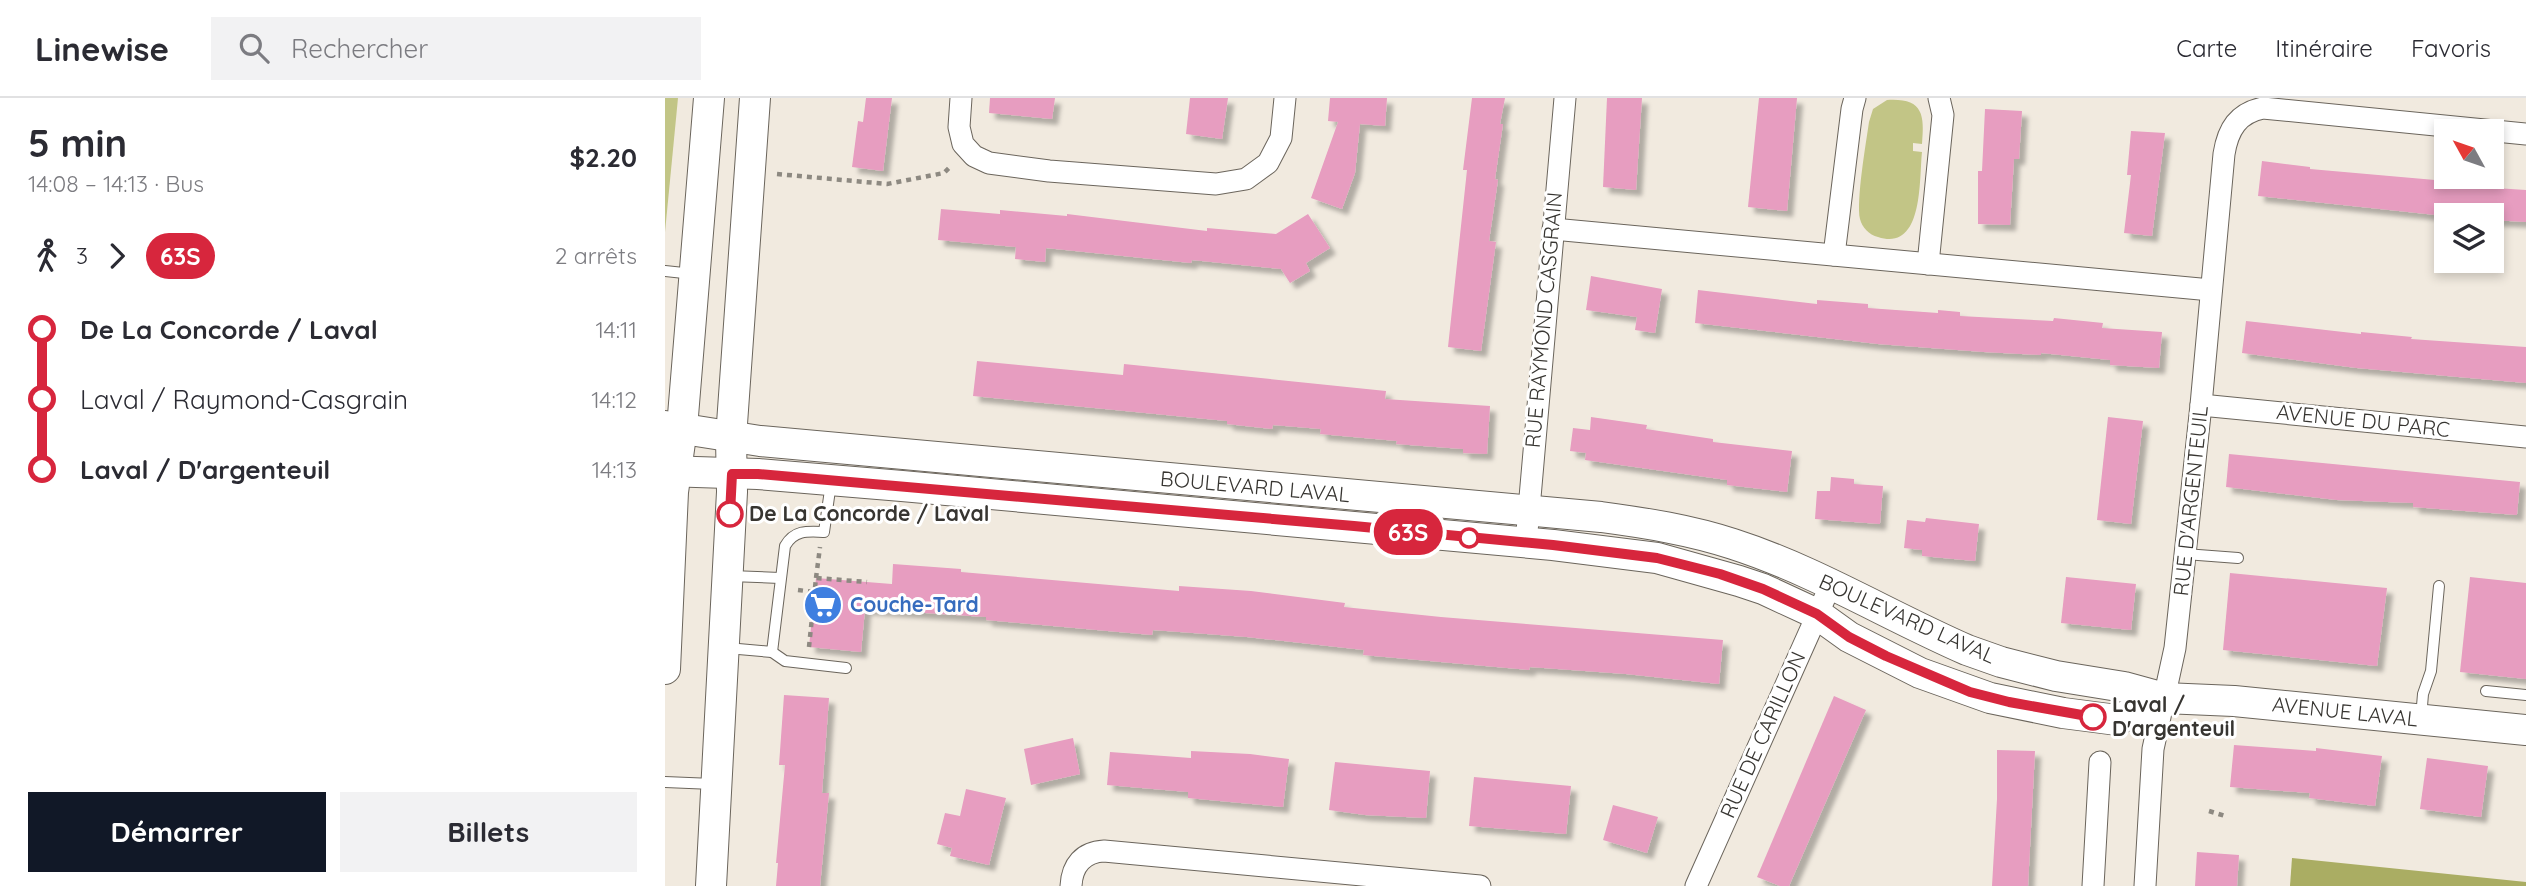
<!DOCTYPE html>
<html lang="fr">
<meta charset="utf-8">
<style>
body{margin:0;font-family:Quicksand,sans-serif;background:#f2f2f3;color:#2b2b33;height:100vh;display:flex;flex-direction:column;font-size:26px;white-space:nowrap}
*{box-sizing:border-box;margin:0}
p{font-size:23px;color:#7c7c81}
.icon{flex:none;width:38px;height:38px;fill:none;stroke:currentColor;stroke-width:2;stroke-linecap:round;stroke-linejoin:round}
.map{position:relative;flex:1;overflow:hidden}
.drawer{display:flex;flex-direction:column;background:#fff;width:665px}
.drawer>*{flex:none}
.badge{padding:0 14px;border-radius:23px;font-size:24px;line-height:46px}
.needle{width:46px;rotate:310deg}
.controls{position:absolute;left:1769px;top:21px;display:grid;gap:14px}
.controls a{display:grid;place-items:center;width:70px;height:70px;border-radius:0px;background:#fff;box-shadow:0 4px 10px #0003;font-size:35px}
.map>.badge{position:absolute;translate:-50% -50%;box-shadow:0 0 0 4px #fff}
.legs{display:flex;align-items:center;gap:10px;height:77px;padding:0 28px;font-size:23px}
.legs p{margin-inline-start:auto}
.head{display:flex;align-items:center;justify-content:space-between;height:119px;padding:0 28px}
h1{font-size:38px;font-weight:700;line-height:52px}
.cta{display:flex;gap:14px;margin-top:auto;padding:14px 28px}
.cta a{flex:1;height:80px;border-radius:0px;background:#111827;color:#fff;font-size:28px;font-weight:700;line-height:80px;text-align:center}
.cta a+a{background:#f2f2f3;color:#2b2b33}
ul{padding:0 28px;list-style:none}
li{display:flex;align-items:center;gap:24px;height:70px;font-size:26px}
li i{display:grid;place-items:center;width:10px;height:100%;margin:0 9px;background:currentColor}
li i::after{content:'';width:18px;height:18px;margin:-9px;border:5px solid;border-radius:50%;background:#fff}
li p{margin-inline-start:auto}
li:first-child i{background:linear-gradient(#0000 50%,currentColor 0)}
li:last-child i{background:linear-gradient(currentColor 50%,#0000 0)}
header{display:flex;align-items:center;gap:42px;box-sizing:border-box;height:98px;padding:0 35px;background:#fff;border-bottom:2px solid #e1e1e2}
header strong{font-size:33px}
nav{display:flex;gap:38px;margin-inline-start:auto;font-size:24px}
.search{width:490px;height:63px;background:#f2f2f3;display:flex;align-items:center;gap:18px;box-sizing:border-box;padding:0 24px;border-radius:0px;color:#7c7c81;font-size:26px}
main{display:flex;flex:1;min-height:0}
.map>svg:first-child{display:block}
.green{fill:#c2c586}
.forest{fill:#aaad63}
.building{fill:#e79dc0;filter:url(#shadow)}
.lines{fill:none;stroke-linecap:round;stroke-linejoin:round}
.lane-casing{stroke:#6b655c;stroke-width:12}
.street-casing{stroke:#6b655c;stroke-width:23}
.secondary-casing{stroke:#6b655c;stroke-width:32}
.path{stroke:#8d8981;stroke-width:4.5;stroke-dasharray:5 5;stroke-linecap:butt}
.lane{stroke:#fff;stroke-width:10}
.street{stroke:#fff;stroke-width:21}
.secondary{stroke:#fff;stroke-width:30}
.line-1-casing{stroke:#fff;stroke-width:16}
.line-1{stroke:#d7263d;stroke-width:10}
.stop-1-dot{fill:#fff;stroke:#d7263d;stroke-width:3.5}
.labels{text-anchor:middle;stroke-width:6;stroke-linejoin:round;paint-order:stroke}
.street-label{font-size:21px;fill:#373531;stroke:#fff}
.stop-label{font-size:21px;font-weight:bold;fill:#373531;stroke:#fff;text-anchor:start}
.shop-label{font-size:21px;font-weight:bold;fill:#366cbe;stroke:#fff;text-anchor:start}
</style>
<header>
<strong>Linewise</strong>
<div class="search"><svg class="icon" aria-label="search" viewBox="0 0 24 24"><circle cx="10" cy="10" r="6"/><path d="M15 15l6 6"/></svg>Rechercher</div>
<nav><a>Carte</a><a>Itinéraire</a><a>Favoris</a></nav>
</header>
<main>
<section class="drawer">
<div class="head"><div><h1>5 min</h1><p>14:08 – 14:13 · Bus</p></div><b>$2.20</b></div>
<div class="legs"><svg class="icon" aria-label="walk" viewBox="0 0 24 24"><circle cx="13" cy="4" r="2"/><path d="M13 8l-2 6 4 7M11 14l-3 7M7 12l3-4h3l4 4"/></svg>3<svg class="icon" aria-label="forward" viewBox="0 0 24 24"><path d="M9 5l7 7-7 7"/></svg><b class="badge" style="background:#d7263d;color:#fff">63S</b><p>2 arrêts</p></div>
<ul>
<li><i style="color:#d7263d"></i><b>De La Concorde / Laval</b><p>14:11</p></li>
<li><i style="color:#d7263d"></i><span>Laval / Raymond-Casgrain</span><p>14:12</p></li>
<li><i style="color:#d7263d"></i><b>Laval / D'argenteuil</b><p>14:13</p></li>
</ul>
<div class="cta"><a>Démarrer</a><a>Billets</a></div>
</section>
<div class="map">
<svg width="1861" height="788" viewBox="0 0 1861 788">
<defs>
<filter id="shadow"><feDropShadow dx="6" dy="6" stdDeviation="2" flood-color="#0004"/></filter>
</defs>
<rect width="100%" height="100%" fill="#f1eadf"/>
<g class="green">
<polygon points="0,0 13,0 0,134"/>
<path d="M1222 2C1257 0 1260 15 1257 46L1248 45V53L1257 54C1254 81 1259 154 1213 139 1204 137 1197 129 1195 121 1191 103 1201 45 1204 24L1208 11Z"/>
</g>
<polygon class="forest" points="1627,760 1861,784 1861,788 1625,788"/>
<g class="building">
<polygon points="201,0 227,0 218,73 187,69 193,23 198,24"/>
<polygon points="325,0 390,0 387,21 324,15"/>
<polygon points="525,0 563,0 557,41 521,36"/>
<polygon points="665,0 722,0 720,28 695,26 690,75 677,111 646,100 673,24 663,23"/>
<polygon points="807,0 840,0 835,26 838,26 830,81 833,82 824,143 831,144 816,253 783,249 802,72 798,72"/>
<polygon points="942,0 977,0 971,92 938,89"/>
<polygon points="1094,0 1132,0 1122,113 1083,109"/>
<polygon points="1320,11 1357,13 1354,61 1349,61 1345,127 1313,126 1313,73 1317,73"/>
<polygon points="1466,33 1500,35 1487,138 1459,135 1466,77 1462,77"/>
<polygon points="1597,63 1645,69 1645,71 1770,82 1770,86 1861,92 1861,124 1827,122 1827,117 1771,117 1593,98"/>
<polygon points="276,111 335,116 335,112 402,118 402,116 542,133 542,130 611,136 643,116 665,150 641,165 645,173 625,185 616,171 527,162 526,165 381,150 380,164 350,161 351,149 273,142"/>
<polygon points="926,178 997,191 990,235 970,232 972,219 921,212"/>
<polygon points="1033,192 1152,206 1152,202 1203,206 1203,210 1273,215 1273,212 1295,214 1295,218 1388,223 1389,220 1438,225 1437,230 1497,234 1494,270 1445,267 1445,262 1376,255 1376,257 1319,254 1213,246 1030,225"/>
<polygon points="1581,223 1696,236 1696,234 1747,239 1746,241 1861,249 1861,285 1692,270 1577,255"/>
<polygon points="312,263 458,277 459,266 721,293 720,301 825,308 822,356 798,355 798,351 731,346 732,343 655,336 656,331 608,327 607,331 562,326 562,323 308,298"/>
<polygon points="926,319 982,327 981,331 1048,341 1048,344 1127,353 1122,394 1062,387 1062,382 920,362 921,355 905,353 908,330 925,332"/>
<polygon points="1443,319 1478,323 1466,426 1432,422"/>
<polygon points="1564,356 1855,384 1852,417 1748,409 1748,405 1672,402 1561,389"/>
<polygon points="1166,379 1189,381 1189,386 1218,388 1215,426 1150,421 1152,393 1165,393"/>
<polygon points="1261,420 1314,426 1310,463 1257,458 1257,452 1239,450 1242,422 1260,424"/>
<polygon points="228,466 296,471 296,474 514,493 514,488 586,493 680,505 679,509 776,519 1058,542 1054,586 961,576 865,569 864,572 698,557 699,552 582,539 488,532 487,537 321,522 321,519 200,511 196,554 144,549 151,480 227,486"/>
<polygon points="1565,475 1722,490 1712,568 1558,552"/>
<polygon points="1401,479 1471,486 1466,532 1396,525"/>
<polygon points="1805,479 1861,485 1861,581 1795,574"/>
<polygon points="119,597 164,600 157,695 164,695 155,788 111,788 113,765 111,765 120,667 114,667"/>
<polygon points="1169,598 1201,612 1124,788 1115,788 1092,779"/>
<polygon points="408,640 415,676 366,687 359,651"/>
<polygon points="1569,647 1651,653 1651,650 1717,658 1710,708 1644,700 1645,695 1565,689"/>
<polygon points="1332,652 1370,653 1363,788 1327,788 1332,701"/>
<polygon points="526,653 585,656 624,661 618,709 523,700 523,694 442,687 445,654 526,660"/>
<polygon points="1762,660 1823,668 1816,719 1755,711"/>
<polygon points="670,664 765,673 761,720 700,717 664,712"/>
<polygon points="809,679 906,688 901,736 804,728"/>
<polygon points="301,691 341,700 324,767 285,758 287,750 272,746 280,715 295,718"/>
<polygon points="948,707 993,719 982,755 938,742"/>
<polygon points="1532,754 1574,757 1572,788 1530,788"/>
</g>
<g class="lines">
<defs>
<g id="lane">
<polyline points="0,173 28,176"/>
<polyline points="1520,456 1573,460"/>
<polyline points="65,478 115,480"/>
<path d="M62 550 107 554 120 448C129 432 142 433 159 434L166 385"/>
<polyline points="107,554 120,563 181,570"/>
<polyline points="1821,593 1861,597"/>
<polyline points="1756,620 1758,596 1766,573 1774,488"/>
<polyline points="0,684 48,686"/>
</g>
<g id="street">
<polyline points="296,0 294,29 298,46 309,58 324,65 384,73 551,86 581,81 603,65 616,40 620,0"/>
<polyline points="888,131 1546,192"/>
<polyline points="1169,157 1187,11 1190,0"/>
<polyline points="1263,166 1278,17 1274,0"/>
<polyline points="1536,307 1861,339"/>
<polyline points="861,445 900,0"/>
<path d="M406 788C407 767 418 754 439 753L815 788"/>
<polyline points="1031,788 1166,486"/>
<polyline points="1428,788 1435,664"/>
<path d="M1480 788 1488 651 1510 550 1536 307 1559 56C1563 31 1573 15 1598 10L1861 36"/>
</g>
<g id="secondary">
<path d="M0 328 95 343 936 419C981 425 1025 432 1068 446 1149 472 1224 518 1302 552L1336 564 1391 578 1459 589 1499 600 1569 603 1861 632"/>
<polyline points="0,373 93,376 237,388 888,447 992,460 1074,483 1098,491 1152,516 1184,539 1255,575 1325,600 1398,615 1452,622 1499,600"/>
<polyline points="0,571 8,394 17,330 44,0"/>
<polyline points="46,788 67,394 66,340 90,0"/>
</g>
</defs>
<use href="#lane" class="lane-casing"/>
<use href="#street" class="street-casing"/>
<use href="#secondary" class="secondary-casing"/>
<g class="path">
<polyline points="112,76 222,86 279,75 287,67"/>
<polyline points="151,480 155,449"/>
<polyline points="133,492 149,494"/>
<polyline points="144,549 151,480 202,484"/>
<polyline points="1544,713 1560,718"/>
</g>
<use href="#lane" class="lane"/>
<use href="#street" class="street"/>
<use href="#secondary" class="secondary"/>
</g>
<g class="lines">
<defs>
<polyline id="line-1" points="65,416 67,376 93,376 689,428 888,447 992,460 1055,476 1098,491 1152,516 1184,539 1221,558 1305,594 1344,604 1428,619"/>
</defs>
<use href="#line-1" class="line-1-casing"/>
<use href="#line-1" class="line-1"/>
</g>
<defs>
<symbol id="supermarket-disc" viewBox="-11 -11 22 22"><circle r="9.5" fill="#3f7fe0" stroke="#fff"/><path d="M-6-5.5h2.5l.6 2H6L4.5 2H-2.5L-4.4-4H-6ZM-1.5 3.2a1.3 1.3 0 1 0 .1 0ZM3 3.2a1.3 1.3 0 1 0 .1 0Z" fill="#fff"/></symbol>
</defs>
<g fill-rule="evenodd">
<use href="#supermarket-disc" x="136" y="485" width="44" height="44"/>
</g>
<g class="stop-1-dot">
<circle cx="65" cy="416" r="12"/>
<circle cx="804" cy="440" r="9"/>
<circle cx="1428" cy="619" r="12"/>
</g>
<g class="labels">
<g class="street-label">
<text transform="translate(879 222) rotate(-85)" y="7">RUE RAYMOND CASGRAIN</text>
<text transform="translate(1698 323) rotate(6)" y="7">AVENUE DU PARC</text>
<text transform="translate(590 389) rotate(5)" y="7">BOULEVARD LAVAL</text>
<text transform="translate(1526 403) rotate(-84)" y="7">RUE D'ARGENTEUIL</text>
<text transform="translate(1242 521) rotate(24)" y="7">BOULEVARD LAVAL</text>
<text transform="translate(1680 614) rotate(6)" y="7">AVENUE LAVAL</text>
<text transform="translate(1098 637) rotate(-66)" y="7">RUE DE CARILLON</text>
</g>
<g class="stop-label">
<text x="84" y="423">De La Concorde / Laval</text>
<text x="1447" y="614">Laval /<tspan x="1447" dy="24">D'argenteuil</tspan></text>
</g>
<g class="shop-label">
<text x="185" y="514">Couche-Tard</text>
</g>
</g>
</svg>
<div class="controls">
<a><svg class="needle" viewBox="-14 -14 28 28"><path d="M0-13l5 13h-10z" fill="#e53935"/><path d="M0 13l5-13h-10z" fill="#7c7c81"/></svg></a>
<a><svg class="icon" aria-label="layers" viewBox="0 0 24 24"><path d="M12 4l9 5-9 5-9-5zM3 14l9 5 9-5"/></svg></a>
</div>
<b class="badge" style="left:743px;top:434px;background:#d7263d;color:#fff">63S</b>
</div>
</main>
